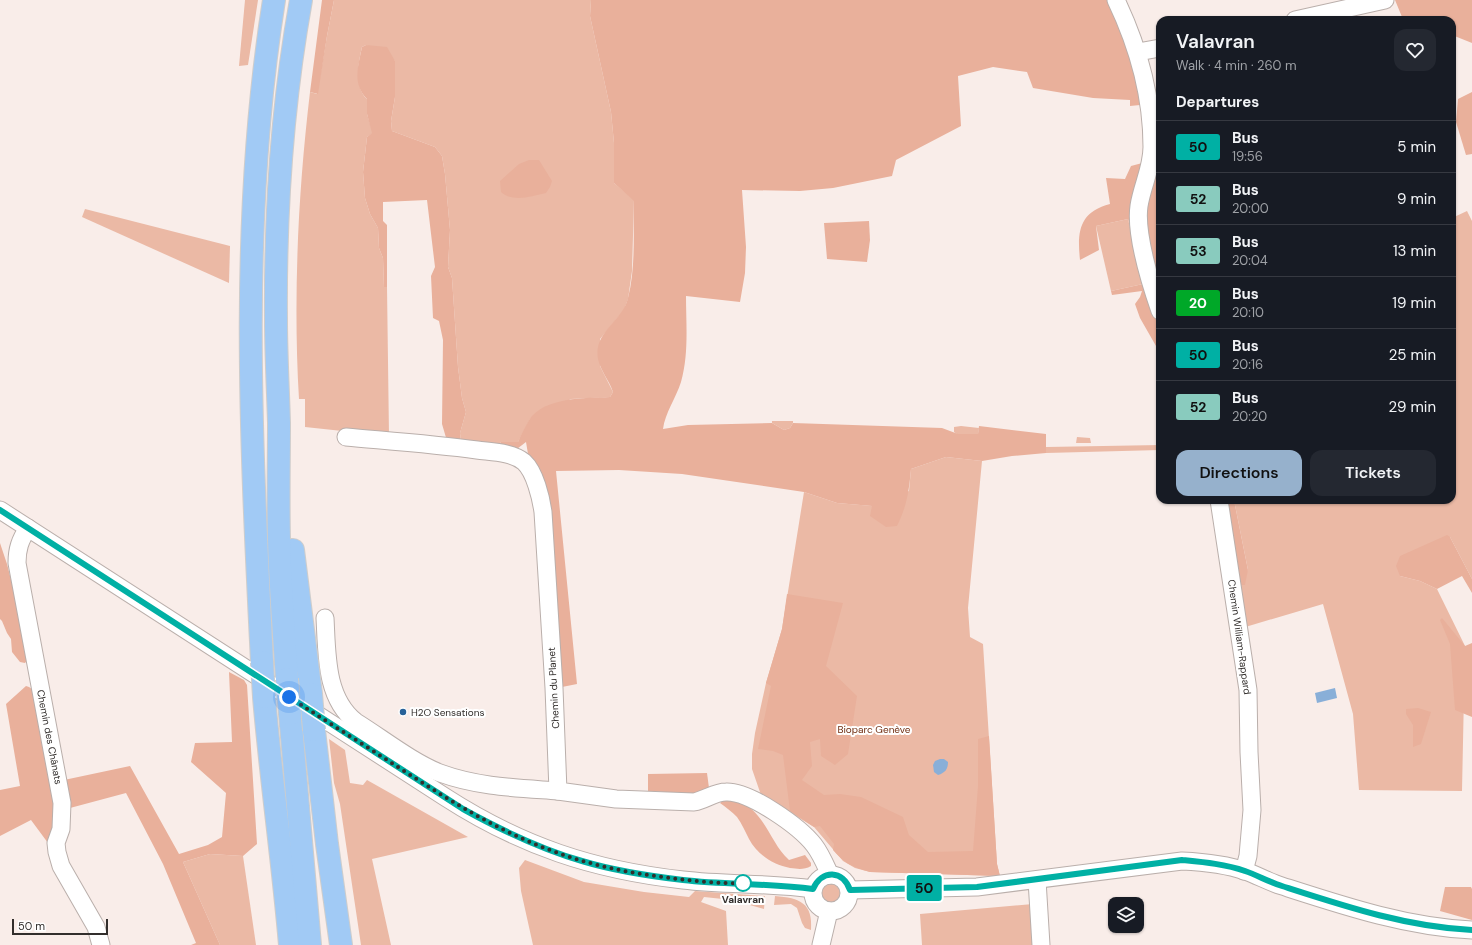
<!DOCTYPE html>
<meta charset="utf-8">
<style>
body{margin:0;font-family:"DM Sans",sans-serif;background:#242831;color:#f1f3f6;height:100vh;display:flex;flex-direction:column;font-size:15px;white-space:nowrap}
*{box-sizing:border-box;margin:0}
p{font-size:13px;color:#9ea1a6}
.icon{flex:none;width:22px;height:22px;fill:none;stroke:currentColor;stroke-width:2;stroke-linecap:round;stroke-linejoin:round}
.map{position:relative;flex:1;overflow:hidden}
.panel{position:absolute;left:1156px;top:16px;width:300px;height:488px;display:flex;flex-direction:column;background:#171b24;border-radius:12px;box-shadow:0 1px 3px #0004}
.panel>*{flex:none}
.badge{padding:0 8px;border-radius:3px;font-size:14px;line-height:26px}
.tools{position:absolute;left:1108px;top:897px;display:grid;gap:8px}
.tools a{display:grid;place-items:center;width:36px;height:36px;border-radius:8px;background:#171b24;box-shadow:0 1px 3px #0004;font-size:20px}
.scale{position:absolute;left:12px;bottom:10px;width:96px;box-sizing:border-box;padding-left:4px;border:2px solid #322e2c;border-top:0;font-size:11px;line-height:14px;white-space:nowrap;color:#322e2c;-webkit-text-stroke:3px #fff;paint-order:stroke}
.you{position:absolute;width:20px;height:20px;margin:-10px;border:3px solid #fff;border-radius:50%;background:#1a73e8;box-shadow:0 0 0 6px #1a73e833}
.map>.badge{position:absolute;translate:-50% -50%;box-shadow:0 0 0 2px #fff}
h2{padding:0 20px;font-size:15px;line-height:36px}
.round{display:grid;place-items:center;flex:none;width:42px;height:42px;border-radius:12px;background:#242831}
.overview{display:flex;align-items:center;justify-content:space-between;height:68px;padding:0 20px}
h1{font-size:19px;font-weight:600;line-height:30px}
.cta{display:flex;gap:8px;margin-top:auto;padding:8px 20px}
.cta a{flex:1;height:46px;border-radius:12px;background:#96b1cc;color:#111;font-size:16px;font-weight:600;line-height:46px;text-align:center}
.cta a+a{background:#242831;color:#f1f3f6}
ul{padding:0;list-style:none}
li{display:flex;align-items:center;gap:12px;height:52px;padding:0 20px;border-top:1px solid #363941}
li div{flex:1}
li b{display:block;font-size:15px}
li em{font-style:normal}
li .badge{min-width:44px;font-weight:700;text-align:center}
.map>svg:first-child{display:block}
.green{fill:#ebb9a5}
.forest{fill:#e9b09b}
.water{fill:#89afd8}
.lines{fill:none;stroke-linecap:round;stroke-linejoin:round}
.minor-casing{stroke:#baafab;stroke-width:19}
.highway-casing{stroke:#cecdcc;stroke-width:24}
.minor{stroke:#fff;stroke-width:17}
.highway{stroke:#a1caf5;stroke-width:22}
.highway-bridge-casing{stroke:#cecdcc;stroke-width:24;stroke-linecap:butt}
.highway-bridge{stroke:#a1caf5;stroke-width:22}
.line-casing{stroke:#fff;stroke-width:9}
.line{stroke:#00b0a4;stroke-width:6}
.walk{stroke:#322e2c;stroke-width:4;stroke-dasharray:0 7.2}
.poi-dot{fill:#276198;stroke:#fff;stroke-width:1.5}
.stop-dot{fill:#fff;stroke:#00b0a4;stroke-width:2}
.labels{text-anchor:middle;stroke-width:4;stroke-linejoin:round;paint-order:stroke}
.street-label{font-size:10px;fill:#322e2c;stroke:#fff}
.poi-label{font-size:10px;fill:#322e2c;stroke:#fff;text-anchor:start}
.park-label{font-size:10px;fill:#702e11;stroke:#fff}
.stop-label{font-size:10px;font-weight:bold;fill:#322e2c;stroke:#fff}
</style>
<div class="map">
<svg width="1472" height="945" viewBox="0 0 1472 945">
<rect width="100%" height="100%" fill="#f9ede9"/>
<g class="green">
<polygon points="245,0 258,0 248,65 239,66"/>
<path d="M334 0H591L590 16 611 112 614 143V183L634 200 632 271 628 299 624 310 600 339V366L613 392 610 397 571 399 530 419 518 442H501L495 449 461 443 460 433 466 412 462 398 458 367 452 278 448 267 450 230 445 174 442 156 435 147 427 144 392 131 391 121 395 97V61L366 45 362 47C358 63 354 87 367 99V114L373 133 367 137 363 172 365 198 370 214 378 228 379 248 383 258 384 287H387L389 436 305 427V399H299C293 298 298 193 310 92L317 94 327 36Z"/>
<polygon points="85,209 230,246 229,283 82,217"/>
<polygon points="1467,211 1472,221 1472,579 1450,537 1400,576 1420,581 1437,589 1465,646 1462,791 1359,790 1353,714 1323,604 1242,628 1237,585 1248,570 1234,500 1452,500 1452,218"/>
<polygon points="1128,219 1143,284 1111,291 1096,226"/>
<polygon points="772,421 793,421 793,423 790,428 784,430 772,423"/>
<polygon points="961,426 979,428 978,434 958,435 954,432 954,427"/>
<polygon points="1077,437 1090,438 1091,443 1076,443"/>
<polygon points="1160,445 1160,450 1046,453 1046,447"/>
<polygon points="946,457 982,461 968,608 970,637 983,644 997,864 1000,876 870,872 855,868 843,861 814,827 761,795 752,769 752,754 755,733 766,683 782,629 804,492 837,503 873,506 909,491 911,469"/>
<polygon points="329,739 345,750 350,783 363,785 367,780 468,837 372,859 391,945 361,945 340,804 334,783"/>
<polygon points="210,854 243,856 256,945 220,945 183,862"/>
<polygon points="525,860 584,882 644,892 689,897 695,891 765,896 764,909 732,900 704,897 701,902 726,911 728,945 533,945 521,891 519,868"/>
<circle cx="831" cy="893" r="9"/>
<path d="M775 896C800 898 813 903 811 930L805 928 802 923 797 908 791 904 774 905Z"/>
<polygon points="1033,904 1036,945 922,945 920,914"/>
</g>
<g class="forest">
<polygon points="322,0 334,0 327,36 318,94 310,92"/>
<path d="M591 0H1111L1142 87 1140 105 1130 106V100L1093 98 1033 88 1027 72 993 67 958 76 961 126 896 160 892 176 833 188 800 191 742 190 746 247 745 273 740 302 686 296C686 324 689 354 681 382 676 398 665 413 663 429L688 425 772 423 784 430 790 428 793 423 942 428 958 434H978L979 426 1046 434V453L1012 456 982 461 946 457 911 469C909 491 907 506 897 526L886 527 870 516 872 506 837 503 804 492 682 474 619 470 556 471 577 684 557 688 532 467 528 454 526 442 513 452 495 449 501 442H518C521 435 525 427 529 420 544 397 585 398 610 397L613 392C609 380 600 370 598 359 593 332 623 321 628 298 636 267 633 232 634 201L614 183V143L611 112 590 16Z"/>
<polygon points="1395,0 1472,0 1472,43 1452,35 1452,20 1410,20 1402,17"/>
<path d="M366 45 387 47 395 61V97L391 121 392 131 427 144 435 147 442 156 445 174 450 230 448 267 452 278 458 367 462 398 466 412 460 433 461 443 447 441 442 424 443 340 439 321 433 318 431 276 435 267 427 200 383 202V221L387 225V287H384L383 258 379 248 378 228 370 214 365 198 363 172 367 137 372 133 367 114V99C352 84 358 66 362 47Z"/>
<polygon points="1472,92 1472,154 1466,155 1456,122 1458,99"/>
<polygon points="1160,137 1160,292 1156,280 1144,213"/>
<path d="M529 160H539L552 181 550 187 546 193C532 196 513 203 501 192L500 181 519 164Z"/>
<path d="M1146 162 1136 190 1155 312 1160 325V353L1140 318 1135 304 1140 297 1142 291 1112 295 1111 291 1143 284 1128 219 1096 226 1099 250 1080 260C1077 232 1079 212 1110 204L1106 178 1125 179 1131 166Z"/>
<polygon points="869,221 870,240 867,262 827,259 824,223"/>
<polygon points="1224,500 1234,500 1248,570 1245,585 1237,585"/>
<polygon points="1447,535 1450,537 1472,579 1472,593 1462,576 1437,589 1420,581 1400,576 1396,566 1400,556"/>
<polygon points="0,543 7,564 29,651 28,659 25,663 20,662 12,652 11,639 7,633 2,621 0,619"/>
<path d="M787 594 843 603 826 666 857 696 848 754 835 765 821 756 820 739 810 742 812 766 802 780 824 795 840 794 861 797 903 817 909 835 928 852 973 851 978 786V739L989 736 997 864 1000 876 870 872C853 867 845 864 833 850L834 844 820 826 814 827 790 811 783 755 773 751 758 749 771 686 766 683 782 629Z"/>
<polygon points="1442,618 1465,646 1472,643 1472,717 1455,710 1450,644 1440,620"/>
<polygon points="229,672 244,680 247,685 257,844 243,856 210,854 183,862 220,945 191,945 196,943 163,864 126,793 70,808 64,780 130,766 179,854 208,845 222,837 226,793 191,762 195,743 232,742"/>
<polygon points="26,686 29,687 36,692 57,821 48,843 31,820 0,836 0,790 20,786 6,704"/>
<polygon points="1418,708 1431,712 1421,744 1413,747 1413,725 1406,714 1406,709"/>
<polygon points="707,773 709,788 700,794 648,791 648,774"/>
<path d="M726 798C731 800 739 801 744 804 766 816 771 844 789 860L805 855 811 863V866C804 870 798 869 790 868 773 865 757 854 749 839 745 831 742 824 737 817 732 812 726 807 720 803Z"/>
<polygon points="1445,887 1471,887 1472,889 1472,920 1440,911"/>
</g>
<g class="water">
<polygon points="1335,688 1337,698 1317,703 1315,693"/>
<path d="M940 759H944L948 762C948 769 945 773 938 775L934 772 933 765 935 761Z"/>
</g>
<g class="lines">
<defs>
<g id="minor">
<path d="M1116 0C1138 46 1152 95 1152 147 1152 168 1142 186 1139 206 1135 233 1151 285 1160 311"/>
<polyline points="1295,20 1385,0"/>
<polyline points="1138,52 1160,48"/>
<path d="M346 437C390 441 433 444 477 450 491 452 512 452 524 462 535 472 541 498 543 512L554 688 558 791 616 799 694 802C705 800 715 792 726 792 750 791 800 827 814 845 821 854 825 864 830 875"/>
<polyline points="1219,500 1248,690 1249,752 1252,810 1248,856 1244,871"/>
<path d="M0 510 445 797C521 846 593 870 683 880 726 885 770 883 813 889"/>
<path d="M28 528C20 540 17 549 17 563L62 803 61 829 56 843 57 852 61 866 96 927 101 945"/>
<path d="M325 618C327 653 325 698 356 722 382 738 412 762 440 773 478 787 518 788 558 791"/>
<circle cx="831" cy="893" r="18"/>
<polyline points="1037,880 1041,945"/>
<path d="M850 890 977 887 1182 861C1202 862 1225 864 1245 871 1257 875 1269 882 1282 886 1344 906 1407 927 1472 930"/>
<polyline points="821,945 829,911"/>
</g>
<g id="highway">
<polyline points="293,550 311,694"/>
<path d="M262 662C251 441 239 220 274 0"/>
<path d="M287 679C284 632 280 585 279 539 278 500 279 461 279 423 278 388 276 354 276 320 275 214 282 105 301 0"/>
<path d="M264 697C271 780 283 862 290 945"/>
<polyline points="290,714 310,945"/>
<polyline points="314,730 327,844 341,945"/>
</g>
</defs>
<use href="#minor" class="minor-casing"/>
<use href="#highway" class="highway-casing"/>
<use href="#minor" class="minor"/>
<use href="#highway" class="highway"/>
<defs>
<g id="highway-bridge">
<polyline points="262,662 264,697"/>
<polyline points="287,679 290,714"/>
<polyline points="311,694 314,730"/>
</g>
</defs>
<use href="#highway-bridge" class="highway-bridge-casing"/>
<use href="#highway-bridge" class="highway-bridge"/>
</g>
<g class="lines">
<defs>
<path id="line" d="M0 510 463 809C501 830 540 849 582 861 615 871 649 876 683 880 726 885 770 883 813 889 822 869 843 870 850 890L977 887 1182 860C1202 862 1225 864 1245 871 1257 875 1269 882 1282 886 1344 906 1407 927 1472 930"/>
</defs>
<use href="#line" class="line-casing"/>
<use href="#line" class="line"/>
<path class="walk" d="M289 697C326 721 364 745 401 769 449 800 496 830 550 850 589 865 629 873 670 878 694 881 720 884 743 883"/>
</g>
<circle class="poi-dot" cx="403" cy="712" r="4"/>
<circle class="stop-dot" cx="743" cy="883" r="8"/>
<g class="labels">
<g class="street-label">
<text transform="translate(1240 637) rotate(82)" y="4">Chemin William-Rappard</text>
<text transform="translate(553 688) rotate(-93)" y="4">Chemin du Planet</text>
<text transform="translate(50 737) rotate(79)" y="4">Chemin des Chânats</text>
</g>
<g class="poi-label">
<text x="411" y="716">H2O Sensations</text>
</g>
<g class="park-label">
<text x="874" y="733">Bioparc Genève</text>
</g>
<g class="stop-label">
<text x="743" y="903">Valavran</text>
</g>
</g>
</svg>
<div class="tools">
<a><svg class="icon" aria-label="layers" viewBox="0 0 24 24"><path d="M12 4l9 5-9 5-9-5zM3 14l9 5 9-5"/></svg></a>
</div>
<div class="scale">50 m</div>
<div class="you" style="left:289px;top:697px"></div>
<b class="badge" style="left:924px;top:888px;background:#00b0a4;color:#111">50</b>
<section class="panel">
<div class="overview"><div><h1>Valavran</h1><p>Walk · 4 min · 260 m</p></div><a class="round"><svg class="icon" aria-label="heart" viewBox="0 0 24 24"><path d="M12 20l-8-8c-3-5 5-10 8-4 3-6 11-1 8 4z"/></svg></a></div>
<h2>Departures</h2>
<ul>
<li><span class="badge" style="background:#00b0a4;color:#111">50</span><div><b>Bus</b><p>19:56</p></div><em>5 min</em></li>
<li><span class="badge" style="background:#89cbbe;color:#111">52</span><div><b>Bus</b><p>20:00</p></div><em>9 min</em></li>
<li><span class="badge" style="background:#89cbbe;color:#111">53</span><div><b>Bus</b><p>20:04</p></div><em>13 min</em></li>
<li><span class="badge" style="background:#00a828;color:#fff">20</span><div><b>Bus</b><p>20:10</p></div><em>19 min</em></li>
<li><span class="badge" style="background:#00b0a4;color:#111">50</span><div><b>Bus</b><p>20:16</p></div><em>25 min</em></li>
<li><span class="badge" style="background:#89cbbe;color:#111">52</span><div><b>Bus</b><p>20:20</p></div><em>29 min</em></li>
</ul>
<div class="cta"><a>Directions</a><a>Tickets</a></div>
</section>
</div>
